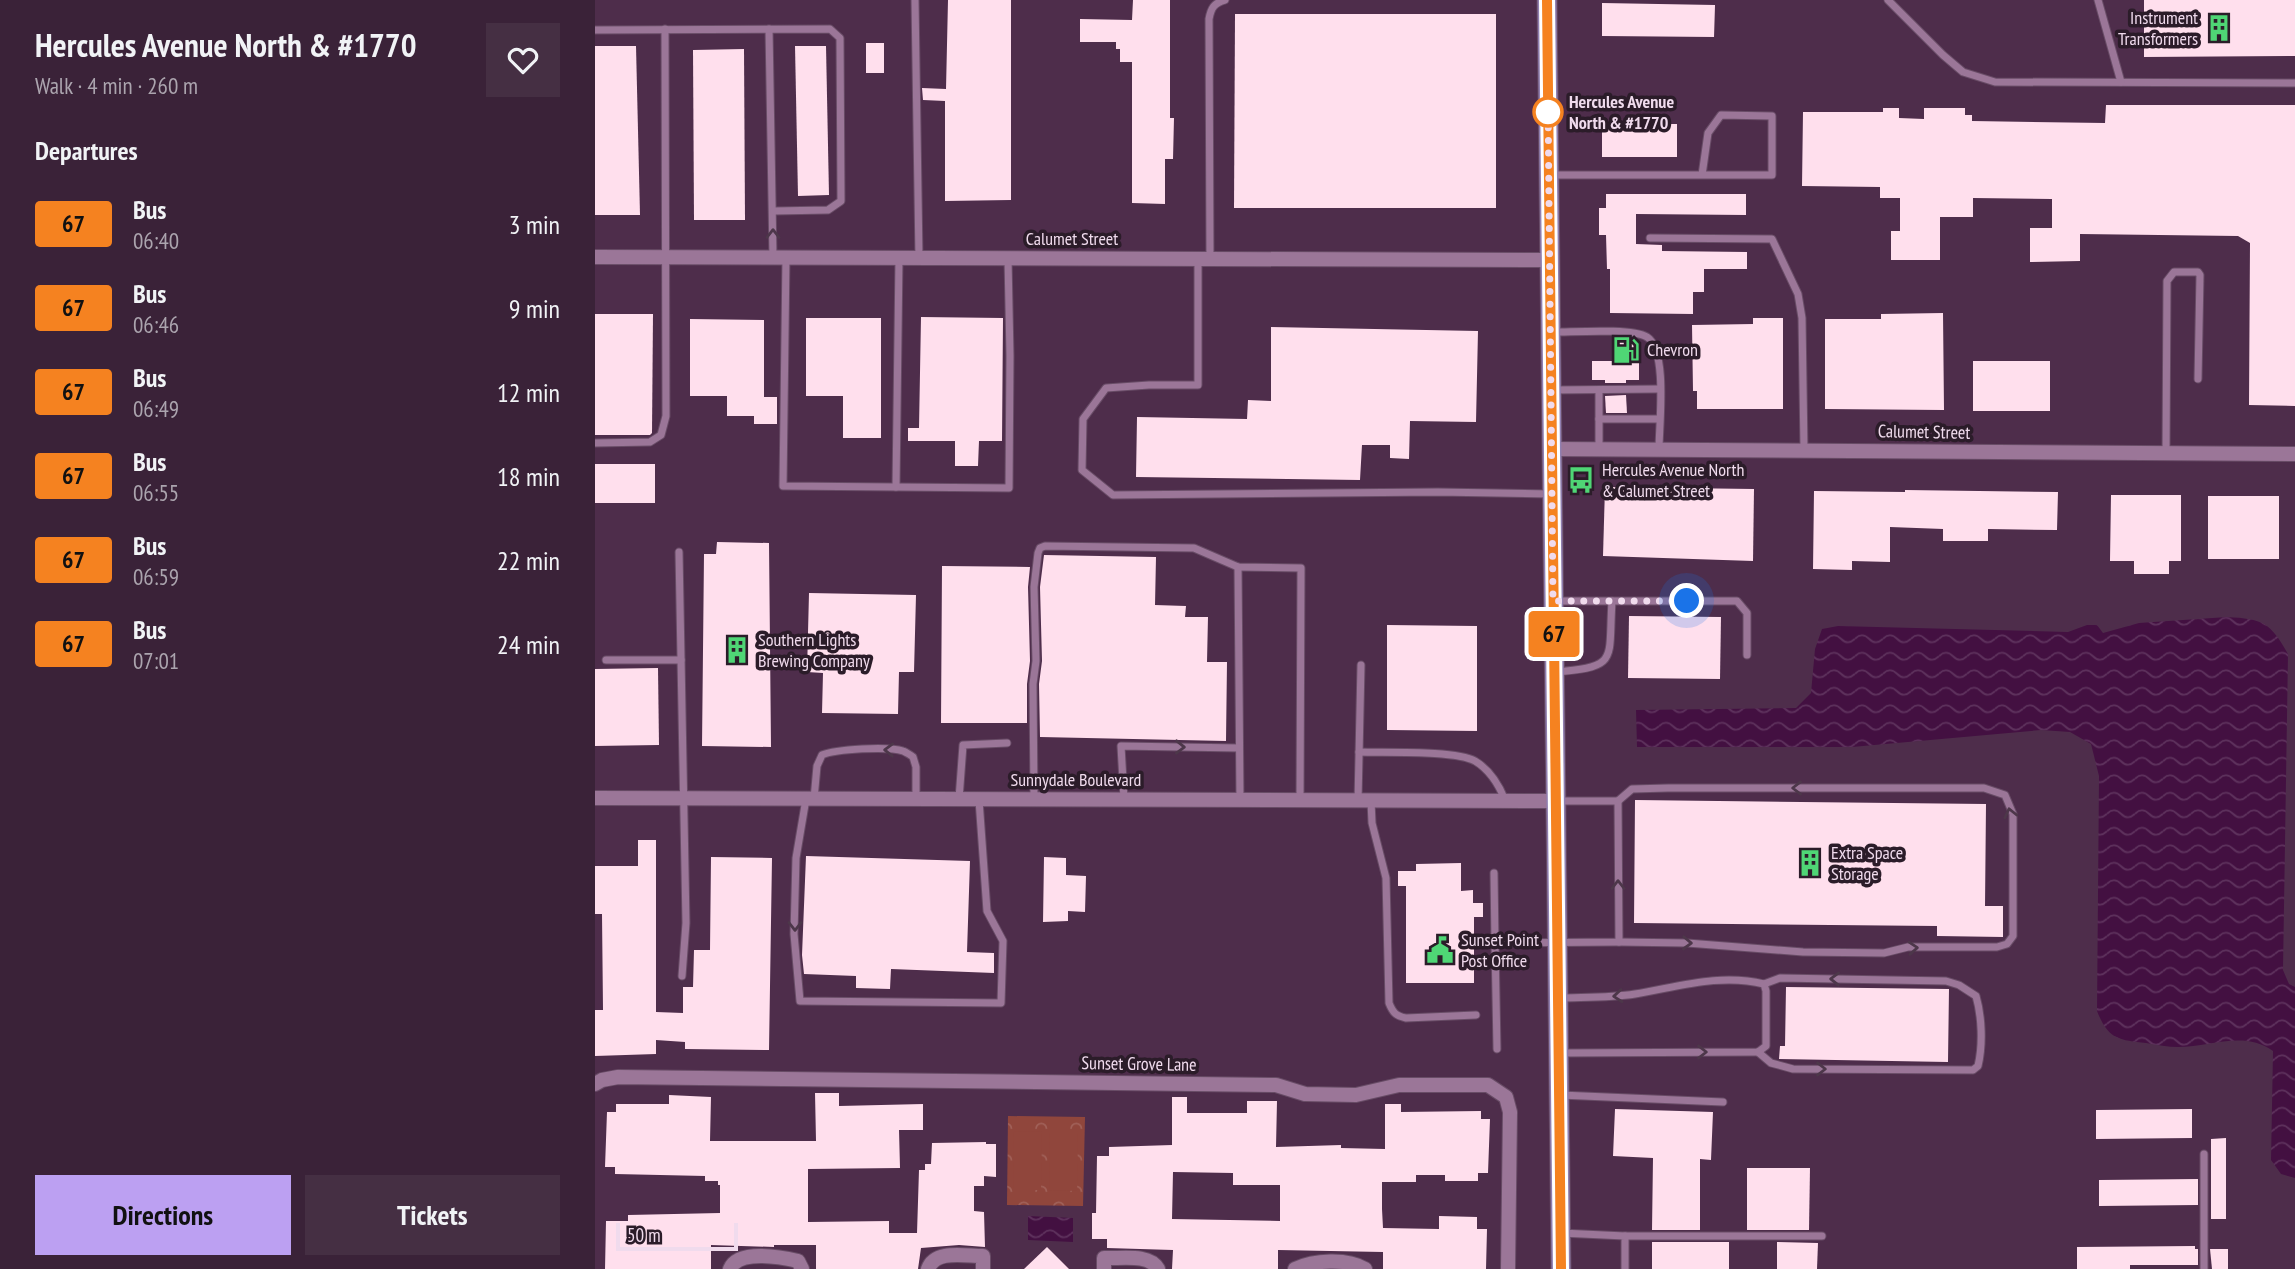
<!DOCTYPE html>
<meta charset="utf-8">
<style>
body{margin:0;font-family:"PT Sans Narrow",sans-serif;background:#452f43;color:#f1f3f6;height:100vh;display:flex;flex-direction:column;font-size:26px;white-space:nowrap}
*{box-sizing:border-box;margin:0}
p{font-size:23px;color:#aba4ae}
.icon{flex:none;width:38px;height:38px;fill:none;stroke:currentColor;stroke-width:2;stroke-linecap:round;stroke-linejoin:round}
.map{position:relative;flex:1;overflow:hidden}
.sheet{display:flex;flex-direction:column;background:#3a2238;width:595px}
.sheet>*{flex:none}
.badge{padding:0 14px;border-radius:5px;font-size:24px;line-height:46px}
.scale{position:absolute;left:21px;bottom:18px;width:122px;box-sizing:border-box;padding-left:7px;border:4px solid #f0dbed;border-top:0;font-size:19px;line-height:24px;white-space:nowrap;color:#f0dbed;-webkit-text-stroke:5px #2b1c29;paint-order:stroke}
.you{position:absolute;width:35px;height:35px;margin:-18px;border:5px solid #fff;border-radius:50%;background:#1a73e8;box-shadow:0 0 0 10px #1a73e833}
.map>.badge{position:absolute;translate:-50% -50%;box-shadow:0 0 0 4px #fff}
h2{padding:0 35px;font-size:26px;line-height:63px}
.round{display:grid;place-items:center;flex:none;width:74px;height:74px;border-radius:0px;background:#452f43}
.headline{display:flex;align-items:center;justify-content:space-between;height:119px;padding:0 35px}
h1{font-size:33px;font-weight:700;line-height:52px}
.button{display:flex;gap:14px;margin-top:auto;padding:14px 35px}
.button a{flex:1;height:80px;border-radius:0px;background:#bca0f2;color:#111;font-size:28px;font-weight:700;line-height:80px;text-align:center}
.button a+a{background:#452f43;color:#f1f3f6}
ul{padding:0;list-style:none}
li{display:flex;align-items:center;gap:21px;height:84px;padding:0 35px}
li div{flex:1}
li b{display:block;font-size:26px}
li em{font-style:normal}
li .badge{min-width:77px;font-weight:700;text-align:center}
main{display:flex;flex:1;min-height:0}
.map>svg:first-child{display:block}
.forest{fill:url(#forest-crowns)}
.garden{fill:#90463c}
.water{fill:url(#water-waves)}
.building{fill:#ffdfed;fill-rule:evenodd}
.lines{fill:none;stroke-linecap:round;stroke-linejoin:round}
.lane-casing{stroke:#684c66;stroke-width:9}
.street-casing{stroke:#684c66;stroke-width:16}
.secondary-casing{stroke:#684c66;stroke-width:21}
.lane{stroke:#9b7698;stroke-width:7}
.street{stroke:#9b7698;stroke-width:14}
.secondary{stroke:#907fb0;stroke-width:19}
.oneway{stroke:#4d374a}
.line-casing{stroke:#fff;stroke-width:16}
.line{stroke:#f58220;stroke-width:10}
.walk{stroke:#f0dbed;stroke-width:7;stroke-dasharray:0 12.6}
.stop-dot{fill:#fff;stroke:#f58220;stroke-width:3.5}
.labels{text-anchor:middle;stroke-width:7;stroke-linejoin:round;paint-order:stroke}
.poi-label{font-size:18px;fill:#f0dbed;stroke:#2b1c29;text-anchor:start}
.stop-label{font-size:18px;font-weight:bold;fill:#f0dbed;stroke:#2b1c29;text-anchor:start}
.street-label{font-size:18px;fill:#f0dbed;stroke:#2b1c29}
</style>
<main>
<section class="sheet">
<div class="headline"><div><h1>Hercules Avenue North &amp; #1770</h1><p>Walk · 4 min · 260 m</p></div><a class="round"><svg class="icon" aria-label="heart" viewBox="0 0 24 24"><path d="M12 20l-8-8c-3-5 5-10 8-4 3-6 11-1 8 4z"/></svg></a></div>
<h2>Departures</h2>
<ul>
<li><span class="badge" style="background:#f58220;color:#111">67</span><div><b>Bus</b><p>06:40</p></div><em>3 min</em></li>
<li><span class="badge" style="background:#f58220;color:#111">67</span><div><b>Bus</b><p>06:46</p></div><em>9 min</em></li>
<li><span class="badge" style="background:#f58220;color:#111">67</span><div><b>Bus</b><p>06:49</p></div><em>12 min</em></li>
<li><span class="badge" style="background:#f58220;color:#111">67</span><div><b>Bus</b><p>06:55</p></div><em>18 min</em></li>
<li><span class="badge" style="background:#f58220;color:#111">67</span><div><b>Bus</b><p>06:59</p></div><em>22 min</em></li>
<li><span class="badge" style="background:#f58220;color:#111">67</span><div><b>Bus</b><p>07:01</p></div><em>24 min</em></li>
</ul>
<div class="button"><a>Directions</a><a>Tickets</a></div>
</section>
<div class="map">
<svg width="1700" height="1269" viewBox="0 0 1700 1269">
<defs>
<pattern id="forest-crowns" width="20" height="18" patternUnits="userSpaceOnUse" patternTransform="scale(1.75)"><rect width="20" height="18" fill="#90463c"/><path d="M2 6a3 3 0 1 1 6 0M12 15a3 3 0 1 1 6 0" fill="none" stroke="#a06058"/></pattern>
<pattern id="water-waves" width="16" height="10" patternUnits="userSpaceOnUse" patternTransform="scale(1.75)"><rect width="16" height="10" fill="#431041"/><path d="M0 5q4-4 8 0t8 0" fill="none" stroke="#5e325d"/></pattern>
</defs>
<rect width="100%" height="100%" fill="#4e2d4b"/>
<polygon class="forest" points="413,1116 490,1117 488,1206 412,1205"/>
<g class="garden">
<polygon points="419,1131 447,1132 446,1190 418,1190"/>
<polygon points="455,1132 483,1132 482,1191 454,1190"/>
</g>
<g class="water">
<path d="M1632 617C1668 619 1675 622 1693 654L1688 970 1694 984 1700 987V1178L1686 1174 1676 1160 1678 1051C1649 1030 1616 1047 1583 1047 1573 1047 1562 1045 1551 1043 1523 1040 1513 1039 1502 1011L1504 776 1496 744 1475 732 1446 730 1257 747H1042L1041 710 1201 708 1216 693 1220 649 1227 629 1243 626 1473 632 1492 625H1502L1508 633 1544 623Z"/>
<polygon points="433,1216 478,1218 478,1242 433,1240"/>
</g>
<g class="building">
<polygon points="353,0 416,0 416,200 350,201 350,101 328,100 327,88 351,89"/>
<polygon points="538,0 575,0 575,118 579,118 578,159 570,159 570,204 537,203 537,62 525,62 525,49 521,49 521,42 485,42 485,19 537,20"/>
<polygon points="1549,0 1700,0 1700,56 1549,57"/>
<polygon points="1007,3 1120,5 1119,37 1007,36"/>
<polygon points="640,14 901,14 901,208 639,208"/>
<rect x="271" y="43" width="18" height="30"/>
<polygon points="0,46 41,46 45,215 0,215"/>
<polygon points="200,46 231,46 234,195 203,196"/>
<polygon points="149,49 150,220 99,220 98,50"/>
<polygon points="1511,105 1700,105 1700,406 1654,405 1655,243 1643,236 1485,234 1485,261 1435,262 1435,228 1457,228 1457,199 1378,198 1378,217 1345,217 1345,260 1296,260 1296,231 1305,231 1305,198 1285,198 1285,187 1207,186 1208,112 1288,112 1288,108 1304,108 1304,118 1329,119 1329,108 1370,108 1370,115 1377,115 1377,121 1510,123"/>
<rect x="1007" y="124" width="75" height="33"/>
<polygon points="1011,194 1151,194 1151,215 1041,214 1041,244 1067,245 1067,251 1152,252 1152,269 1109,269 1109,292 1098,292 1098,314 1015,313 1015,269 1012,269 1011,235 1004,235 1004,208 1011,208"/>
<polygon points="1348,313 1349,410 1230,409 1230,319 1286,319 1286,314"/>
<polygon points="0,314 58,314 57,433 55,435 0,435"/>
<polygon points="326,317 408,318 407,441 384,441 383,466 360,466 360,441 313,441 313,428 324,428"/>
<polygon points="211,318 286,318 286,438 248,438 248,396 211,396"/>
<polygon points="1158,318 1188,318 1188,409 1102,409 1102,391 1098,391 1097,325 1158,324"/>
<polygon points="95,319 169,320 169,397 182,397 182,424 159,424 159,416 132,416 132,396 95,396"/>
<polygon points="676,327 883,331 881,422 815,421 814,459 795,458 795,445 767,445 765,480 541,477 542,417 652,419 653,400 676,401"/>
<polygon points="1018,339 1044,341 1044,380 1031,380 1031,383 1010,383 1010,380 997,380 997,361 1018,361"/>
<rect x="1378" y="361" width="77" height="50"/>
<polygon points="1031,395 1032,413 1011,413 1010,396"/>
<rect x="0" y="464" width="60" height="39"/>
<polygon points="1010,487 1159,489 1158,561 1008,556"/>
<polygon points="1310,490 1463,492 1462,530 1393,529 1393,541 1348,541 1348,529 1295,527 1295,562 1257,561 1257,570 1218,569 1219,491 1310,492"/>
<polygon points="1516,495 1586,495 1586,561 1574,561 1574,574 1539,574 1539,561 1515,561"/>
<rect x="1613" y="496" width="71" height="63"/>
<polygon points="122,542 174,543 176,747 107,746 109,554 121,554"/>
<polygon points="449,555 561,557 560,605 591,606 590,617 613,617 612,662 632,662 631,741 445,737 444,684 447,661 445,587"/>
<polygon points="347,566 435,567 433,587 435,661 432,684 432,723 346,723"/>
<polygon points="214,593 321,595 319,672 304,672 303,714 227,713 228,673 212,672"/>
<polygon points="1034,616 1126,617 1125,679 1033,678"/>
<polygon points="792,625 882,626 882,731 792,730"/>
<polygon points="63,668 64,745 0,746 0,669"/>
<polygon points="1040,800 1391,804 1390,906 1408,906 1408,937 1342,936 1342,926 1039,923"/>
<polygon points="43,840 61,840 61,1012 88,1013 88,987 98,987 99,950 115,950 116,857 177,858 174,1050 90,1049 90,1042 61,1040 61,1054 0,1056 0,1010 8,1010 7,914 0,914 0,866 43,866"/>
<polygon points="211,856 375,861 372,952 399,953 399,973 296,969 295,989 261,988 261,976 209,974 207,955"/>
<polygon points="449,857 471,858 471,875 491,876 490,912 473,911 473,921 448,922"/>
<polygon points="866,863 866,891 878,890 878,903 888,903 888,917 879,917 879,983 811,983 811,886 803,886 803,871 821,871 821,864"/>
<polygon points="1191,987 1354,989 1353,1062 1184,1059 1185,1046 1190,1046"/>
<polygon points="220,1093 244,1093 244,1106 328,1104 328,1130 304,1130 305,1168 213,1169 213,1222 294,1221 294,1233 322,1233 324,1170 330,1170 330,1164 336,1164 337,1143 391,1142 391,1144 401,1144 401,1177 389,1176 389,1186 379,1186 379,1211 389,1212 390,1247 364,1245 326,1248 323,1269 221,1269 221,1245 179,1245 179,1247 116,1245 116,1269 10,1269 11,1221 33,1221 33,1215 125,1213 125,1185 123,1185 123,1181 110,1181 110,1176 20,1174 20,1167 10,1167 12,1112 21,1112 21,1104 74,1104 74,1095 116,1097 115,1141 221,1141"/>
<path d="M577 1097H592V1113H652V1101H682L681 1147 746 1145V1148L790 1149V1104H806V1112L886 1111V1119H895L893 1173H883V1181H850V1175H821V1182H787V1209L788 1228 844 1229V1216L882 1217V1229H892L891 1269H788V1252L683 1250V1269H577L578 1250 512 1248V1239H497V1213H501L502 1156H514V1147L577 1145ZM578 1172 638 1173V1185H685V1221L577 1219Z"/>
<polygon points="1020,1109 1118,1112 1116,1160 1105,1159 1105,1230 1057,1230 1058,1158 1018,1156"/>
<polygon points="1597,1109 1597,1138 1501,1139 1501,1110"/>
<polygon points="1631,1138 1631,1219 1616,1219 1616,1139"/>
<polygon points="1152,1168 1215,1168 1214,1230 1152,1230"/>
<polygon points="1603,1179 1603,1205 1504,1206 1504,1180"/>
<rect x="1057" y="1242" width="77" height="27"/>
<polygon points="1182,1242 1223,1243 1222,1269 1182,1269"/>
<polygon points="1600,1246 1600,1249 1603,1249 1603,1265 1535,1265 1535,1269 1482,1269 1482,1247"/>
<polygon points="452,1247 474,1269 429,1269"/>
<polygon points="1615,1249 1633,1249 1633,1269 1617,1269"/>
</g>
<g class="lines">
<defs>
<g id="lane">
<polyline points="320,0 324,258"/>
<polyline points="1293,0 1348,55 1368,72 1400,82 1700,83"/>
<polyline points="1503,0 1526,82"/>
<polyline points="174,29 178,257"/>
<polyline points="0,30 235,29 245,38 246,201 233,210 179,211"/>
<polyline points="954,175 1177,175 1177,116 1126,115 1113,133 1107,175"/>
<polyline points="1055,238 1177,239 1203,294 1207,318 1209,450"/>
<polyline points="191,257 188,486 414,488 415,356 413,259"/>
<path d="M615 259 614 19C616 8 619 3 630 0"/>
<polyline points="603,260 603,385 554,385 511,388 488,419 487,470 518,495 843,492 955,494"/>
<path d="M959 332C980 332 1036 328 1052 337 1073 350 1064 426 1064 449"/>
<polyline points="957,390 1064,389"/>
<polyline points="1004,390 1004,449"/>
<polyline points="1004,419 1064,419"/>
<polyline points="0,443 55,442 66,435 71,416 70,29"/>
<polyline points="1571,453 1572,281 1579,272 1603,272 1605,275 1603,379"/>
<polyline points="301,487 304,258"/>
<polyline points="84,552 91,923 87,976"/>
<polyline points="643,567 645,800"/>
<polyline points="959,601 1142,601 1152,613 1152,655"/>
<polyline points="11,660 86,660"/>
<path d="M959 672C1025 667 1013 661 1017 601"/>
<path d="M764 752C790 753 860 750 880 761 895 770 904 785 910 800"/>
<polyline points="211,799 201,858 199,934 205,1001 406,1003 408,941 392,911 384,800"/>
<path d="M219 799 222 766 227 755C241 749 293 746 308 751 309 751 317 756 318 757L321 767V799"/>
<polyline points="364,799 368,745 412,743"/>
<polyline points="439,799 438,684 441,661 439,587 443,553 445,548 450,546 599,548 643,567 706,568 705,800"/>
<polyline points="529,799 526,746 644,748"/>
<polyline points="763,801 766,665"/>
<path d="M776 801 777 823 791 878 794 1003C798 1013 801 1016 811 1018L881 1015"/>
<polyline points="1023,801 1037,789 1073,788 1389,788 1410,795 1418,814 1418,936 1412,944 1402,947 1313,947 1289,953 1208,952 1092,943 1024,942"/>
<polyline points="899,873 900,943"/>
<path d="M964 998C989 997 1015 998 1040 994 1083 987 1125 973 1169 984L1171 991V1046L1163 1052 965 1053"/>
<polyline points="902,1049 900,943 1024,942 1023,801 962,801"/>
<path d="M1163 1052 1176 1063 1198 1069 1378 1070 1383 1066C1388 1045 1387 1017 1381 996L1364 985 1351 981 1185 978 1169 984"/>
<polyline points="965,1095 1128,1102"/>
<polyline points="966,1233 1030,1236 1030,1269"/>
<polyline points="1030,1236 1227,1236"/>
<polyline points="1609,1269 1609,1154"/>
</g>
<g id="street">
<polyline points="0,257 954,260"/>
<polyline points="957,449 1700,454"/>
<polyline points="0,798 961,801"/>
<polyline points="0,1084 7,1080 23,1077 681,1085 710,1094 761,1095 804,1085 893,1085 911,1097 915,1112 913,1269"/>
<path d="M135 1269C143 1249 186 1257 203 1261L207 1269"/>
<path d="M333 1269C340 1249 370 1256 388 1256V1269"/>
<path d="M509 1269V1258C525 1259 554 1253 563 1269"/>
<path d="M700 1269C719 1260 752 1258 770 1269"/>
</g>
<polyline id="secondary" points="952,0 966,1269"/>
</defs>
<use href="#lane" class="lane-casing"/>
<use href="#street" class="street-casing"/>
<use href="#secondary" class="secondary-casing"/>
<use href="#lane" class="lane"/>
<use href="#street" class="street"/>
<use href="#secondary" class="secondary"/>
</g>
<defs><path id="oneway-chevron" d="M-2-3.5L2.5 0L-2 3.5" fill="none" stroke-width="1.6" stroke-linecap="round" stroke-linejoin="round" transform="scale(1.75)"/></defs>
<g class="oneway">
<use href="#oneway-chevron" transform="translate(178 234) rotate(-90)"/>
<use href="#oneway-chevron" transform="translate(585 747) rotate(1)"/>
<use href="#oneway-chevron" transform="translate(294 750) rotate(-179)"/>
<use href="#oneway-chevron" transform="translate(1202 788) rotate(-180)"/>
<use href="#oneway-chevron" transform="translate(1415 813) rotate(-103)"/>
<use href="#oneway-chevron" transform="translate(1023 885) rotate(-90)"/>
<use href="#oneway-chevron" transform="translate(200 926) rotate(90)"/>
<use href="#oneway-chevron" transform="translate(1092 943) rotate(2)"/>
<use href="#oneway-chevron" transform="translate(1318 948) rotate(-4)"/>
<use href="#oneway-chevron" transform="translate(1240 979) rotate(-179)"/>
<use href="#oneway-chevron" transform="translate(1023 996) rotate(175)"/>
<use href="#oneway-chevron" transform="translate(1107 1052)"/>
<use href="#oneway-chevron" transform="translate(1226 1069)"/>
</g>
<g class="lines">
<defs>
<polyline id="line" points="952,0 966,1269"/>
</defs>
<use href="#line" class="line-casing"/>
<use href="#line" class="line"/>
<polyline class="walk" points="953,112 953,101 958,601 1092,601"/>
</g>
<defs>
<symbol id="building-bare" viewBox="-9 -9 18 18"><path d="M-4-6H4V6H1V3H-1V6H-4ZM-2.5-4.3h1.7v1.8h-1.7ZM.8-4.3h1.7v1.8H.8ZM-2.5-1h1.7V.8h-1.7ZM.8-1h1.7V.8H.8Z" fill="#4fd675" stroke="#2b1c29" stroke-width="2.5" paint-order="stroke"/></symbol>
<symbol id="fuel-bare" viewBox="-9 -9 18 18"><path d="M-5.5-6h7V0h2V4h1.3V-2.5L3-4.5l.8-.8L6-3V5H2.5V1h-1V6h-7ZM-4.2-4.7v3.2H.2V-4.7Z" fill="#4fd675" stroke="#2b1c29" stroke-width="2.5" paint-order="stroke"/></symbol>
<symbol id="bus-bare" viewBox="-9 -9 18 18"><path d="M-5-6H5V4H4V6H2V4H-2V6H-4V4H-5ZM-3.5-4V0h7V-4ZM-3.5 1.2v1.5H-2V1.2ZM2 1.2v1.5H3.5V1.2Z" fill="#4fd675" stroke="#2b1c29" stroke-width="2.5" paint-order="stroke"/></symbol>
<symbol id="civic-bare" viewBox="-9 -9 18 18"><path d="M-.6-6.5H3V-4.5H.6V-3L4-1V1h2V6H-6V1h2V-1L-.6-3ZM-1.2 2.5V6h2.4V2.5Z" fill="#4fd675" stroke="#2b1c29" stroke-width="2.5" paint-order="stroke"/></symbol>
</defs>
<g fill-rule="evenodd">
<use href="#building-bare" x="1605" y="9" width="38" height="38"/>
<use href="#fuel-bare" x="1012" y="331" width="38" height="38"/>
<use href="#bus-bare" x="967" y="461" width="38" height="38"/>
<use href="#building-bare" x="123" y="631" width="38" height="38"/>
<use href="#building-bare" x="1196" y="844" width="38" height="38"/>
<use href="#civic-bare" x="826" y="931" width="38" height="38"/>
</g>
<circle class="stop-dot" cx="953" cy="112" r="14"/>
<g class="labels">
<g class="poi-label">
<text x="1603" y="24" text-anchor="end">Instrument<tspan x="1603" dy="21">Transformers</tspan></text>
<text x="1052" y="356">Chevron</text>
<text x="1007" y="476">Hercules Avenue North<tspan x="1007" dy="21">&amp; Calumet Street</tspan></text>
<text x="163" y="646">Southern Lights<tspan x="163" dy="21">Brewing Company</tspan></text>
<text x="1236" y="859">Extra Space<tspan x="1236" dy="21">Storage</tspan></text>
<text x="866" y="946">Sunset Point<tspan x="866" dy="21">Post Office</tspan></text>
</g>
<g class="stop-label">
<text x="974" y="108">Hercules Avenue<tspan x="974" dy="21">North &amp; #1770</tspan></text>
</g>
<g class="street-label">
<text x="477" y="245">Calumet Street</text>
<text transform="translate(1329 432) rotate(1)" y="6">Calumet Street</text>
<text x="481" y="786">Sunnydale Boulevard</text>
<text transform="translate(544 1064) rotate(1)" y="6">Sunset Grove Lane</text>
</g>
</g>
</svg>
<div class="scale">50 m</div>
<div class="you" style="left:1092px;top:601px"></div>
<b class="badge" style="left:959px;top:634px;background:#f58220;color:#111">67</b>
</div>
</main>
